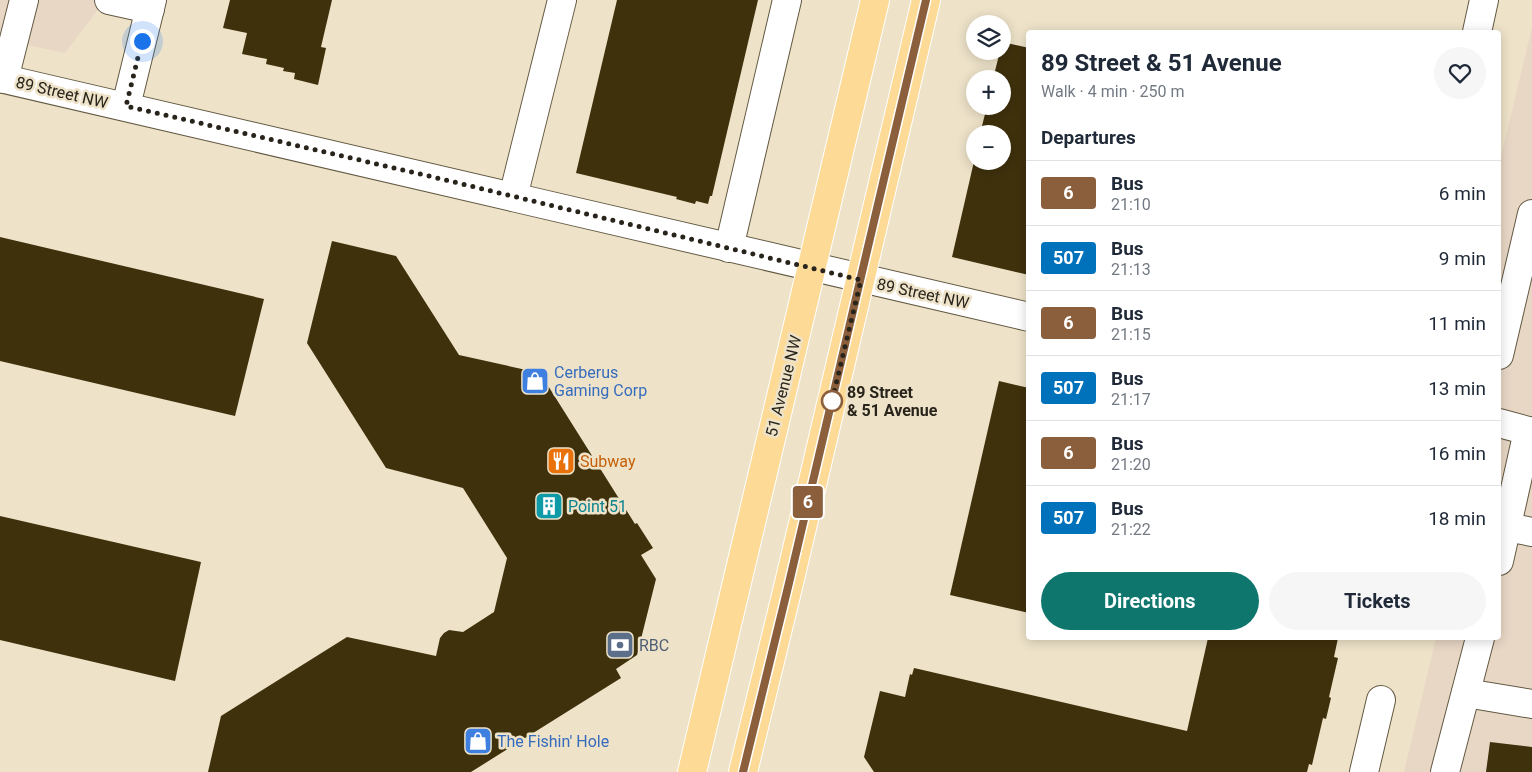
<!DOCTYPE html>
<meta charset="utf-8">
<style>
body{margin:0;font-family:Roboto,sans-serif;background:#f6f6f7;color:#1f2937;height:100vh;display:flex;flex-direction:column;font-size:19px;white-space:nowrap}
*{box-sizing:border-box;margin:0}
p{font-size:16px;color:#747a83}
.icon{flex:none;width:28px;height:28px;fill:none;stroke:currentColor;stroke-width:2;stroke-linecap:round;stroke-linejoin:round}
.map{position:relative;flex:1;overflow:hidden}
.sheet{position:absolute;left:1026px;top:30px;width:475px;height:610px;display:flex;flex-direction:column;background:#fff;border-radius:5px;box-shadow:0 2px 12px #0003}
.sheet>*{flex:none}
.badge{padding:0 10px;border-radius:4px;font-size:18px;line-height:32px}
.buttons{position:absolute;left:966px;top:15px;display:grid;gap:10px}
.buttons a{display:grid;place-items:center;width:45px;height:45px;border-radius:50%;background:#fff;box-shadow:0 2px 12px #0003;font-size:25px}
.you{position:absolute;width:25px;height:25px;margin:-12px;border:4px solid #fff;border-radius:50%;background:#1a73e8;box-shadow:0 0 0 8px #1a73e833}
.map>.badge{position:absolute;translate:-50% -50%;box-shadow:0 0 0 2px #fff}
h2{padding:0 15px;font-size:19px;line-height:45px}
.round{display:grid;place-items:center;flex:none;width:52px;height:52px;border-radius:26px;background:#f6f6f7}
.summary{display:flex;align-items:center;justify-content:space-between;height:85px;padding:0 15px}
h1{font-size:24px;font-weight:700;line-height:38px}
.button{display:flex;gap:10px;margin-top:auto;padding:10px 15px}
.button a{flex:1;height:58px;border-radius:30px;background:#0f766e;color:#fff;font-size:20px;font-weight:700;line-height:58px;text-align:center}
.button a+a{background:#f6f6f7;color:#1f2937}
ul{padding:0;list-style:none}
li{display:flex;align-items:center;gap:15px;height:65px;padding:0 15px;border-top:1px solid #e0e1e3}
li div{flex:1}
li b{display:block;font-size:19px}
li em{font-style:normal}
li .badge{min-width:55px;font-weight:700;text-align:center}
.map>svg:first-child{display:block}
.industrial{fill:#e8d7c5}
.building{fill:#3f310c}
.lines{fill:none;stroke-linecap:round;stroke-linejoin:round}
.minor-casing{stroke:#635943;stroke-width:30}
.major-casing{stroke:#fff;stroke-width:30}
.minor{stroke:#fff;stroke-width:28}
.major{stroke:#fdda95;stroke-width:28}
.line-casing{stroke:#fff;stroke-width:11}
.line{stroke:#8b5e3c;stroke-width:8}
.walk{stroke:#28241b;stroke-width:5;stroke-dasharray:0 9}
.stop-dot{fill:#fff;stroke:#8b5e3c;stroke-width:2.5}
.labels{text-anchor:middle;stroke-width:5;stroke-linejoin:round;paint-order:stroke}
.street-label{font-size:16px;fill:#28241b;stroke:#eee3c9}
.shop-label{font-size:16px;fill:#366cbe;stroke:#eee3c9;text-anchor:start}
.stop-label{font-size:16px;font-weight:bold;fill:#28241b;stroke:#eee3c9;text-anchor:start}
.food-label{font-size:16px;fill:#c56008;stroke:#eee3c9;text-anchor:start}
.culture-label{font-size:16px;fill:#0d838f;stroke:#eee3c9;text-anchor:start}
.service-label{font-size:16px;fill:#4e5e75;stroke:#eee3c9;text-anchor:start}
</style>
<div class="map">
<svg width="1532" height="772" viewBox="0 0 1532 772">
<rect width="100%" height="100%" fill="#eee3c9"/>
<g class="industrial">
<polygon points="0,0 104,0 103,3 65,53 0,39"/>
<polygon points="1532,27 1532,772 1404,772 1436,638 1499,638 1499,165"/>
</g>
<g class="building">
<polygon points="230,0 332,0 321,47 326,48 318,85 294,79 295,73 283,71 284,68 266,64 267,59 242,54 247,33 223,28"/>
<polygon points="617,0 758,0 712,196 710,196 708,204 696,201 695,204 676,199 677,197 576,173"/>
<polygon points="1002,42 1029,48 1029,275 952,257 975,157 975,161 1002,161 1002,134 980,134 987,106 1002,106 1002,79 993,79 1000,51 1002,51"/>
<polygon points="0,237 264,299 235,416 0,361"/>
<polygon points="332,241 396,256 459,355 540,373 635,524 637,523 653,548 641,555 656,579 637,655 616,669 621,678 471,772 208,772 221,716 347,637 436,656 440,638 444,633 449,630 463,632 494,612 507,558 463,488 386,468 307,343"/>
<polygon points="999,381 1029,388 1029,613 950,595"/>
<polygon points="0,516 201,562 175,681 0,640"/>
<polygon points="1208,638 1338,638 1334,657 1338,658 1329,697 1331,698 1326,719 1323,718 1312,765 1309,764 1307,772 874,772 864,757 880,691 905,697 910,674 912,675 914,668 1187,731"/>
<polygon points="1490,742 1532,747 1532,772 1486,772"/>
</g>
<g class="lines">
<defs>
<g id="minor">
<polyline points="109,0 150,9"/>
<polyline points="1477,32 1484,0"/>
<path d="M0 78C344 155 685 240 1029 317"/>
<polyline points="4,79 24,0"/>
<polyline points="126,106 152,0"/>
<polyline points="513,197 562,0"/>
<polyline points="729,248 787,0"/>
<polyline points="1499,355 1532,214"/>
<polyline points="1499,423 1532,432"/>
<polyline points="1507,527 1532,532"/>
<polyline points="1499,561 1528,431"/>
<polyline points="1466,693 1532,704"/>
<polyline points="1364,772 1381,700"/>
<polyline points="1445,772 1480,638"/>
</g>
<g id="major">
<polyline points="692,772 875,0"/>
<polyline points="743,772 789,583 926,0"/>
</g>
</defs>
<use href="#minor" class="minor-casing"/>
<use href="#major" class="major-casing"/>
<use href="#minor" class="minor"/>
<use href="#major" class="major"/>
</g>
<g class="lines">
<defs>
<polyline id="line" points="743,772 789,583 926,0"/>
</defs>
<use href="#line" class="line-casing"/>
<use href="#line" class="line"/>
<polyline class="walk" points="142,41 126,106 433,177 861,280 832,401"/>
</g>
<defs>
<symbol id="shop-square" viewBox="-11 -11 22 22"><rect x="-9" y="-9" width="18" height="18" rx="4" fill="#3f7fe0" stroke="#eee3c9"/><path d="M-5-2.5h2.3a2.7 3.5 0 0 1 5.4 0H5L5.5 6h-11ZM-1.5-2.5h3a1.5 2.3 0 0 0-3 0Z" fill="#fff"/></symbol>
<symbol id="restaurant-square" viewBox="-11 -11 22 22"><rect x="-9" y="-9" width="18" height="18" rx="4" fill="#e8710a" stroke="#eee3c9"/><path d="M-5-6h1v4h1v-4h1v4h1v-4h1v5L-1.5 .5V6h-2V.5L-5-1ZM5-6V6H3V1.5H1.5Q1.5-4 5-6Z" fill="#fff"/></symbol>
<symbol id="building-square" viewBox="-11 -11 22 22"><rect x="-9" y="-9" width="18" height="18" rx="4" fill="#0f9aa8" stroke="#eee3c9"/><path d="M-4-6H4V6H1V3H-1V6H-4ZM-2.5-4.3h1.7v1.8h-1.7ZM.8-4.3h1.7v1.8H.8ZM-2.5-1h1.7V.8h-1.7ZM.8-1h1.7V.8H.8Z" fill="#fff"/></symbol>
<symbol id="bank-square" viewBox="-11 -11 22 22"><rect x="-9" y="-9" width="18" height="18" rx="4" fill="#5c6f8a" stroke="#eee3c9"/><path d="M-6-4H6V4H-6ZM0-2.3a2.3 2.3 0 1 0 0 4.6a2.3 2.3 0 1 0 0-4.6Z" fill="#fff"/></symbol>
</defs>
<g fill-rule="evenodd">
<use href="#shop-square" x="519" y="365" width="32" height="32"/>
<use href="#restaurant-square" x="545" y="445" width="32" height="32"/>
<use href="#building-square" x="533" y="490" width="32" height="32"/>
<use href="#bank-square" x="604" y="629" width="32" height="32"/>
<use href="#shop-square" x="462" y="725" width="32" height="32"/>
</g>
<circle class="stop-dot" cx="832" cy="401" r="10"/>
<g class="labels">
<g class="street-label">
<text transform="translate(62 92) rotate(13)" y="6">89 Street NW</text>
<text transform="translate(923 293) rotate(12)" y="6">89 Street NW</text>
<text transform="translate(783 386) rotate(-76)" y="6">51 Avenue NW</text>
</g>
<g class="shop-label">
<text x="554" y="378">Cerberus<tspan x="554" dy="18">Gaming Corp</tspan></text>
<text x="497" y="747">The Fishin' Hole</text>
</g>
<g class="stop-label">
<text x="847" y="398">89 Street<tspan x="847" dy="18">&amp; 51 Avenue</tspan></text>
</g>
<g class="food-label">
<text x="580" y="467">Subway</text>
</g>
<g class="culture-label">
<text x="568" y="512">Point 51</text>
</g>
<g class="service-label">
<text x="639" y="651">RBC</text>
</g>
</g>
</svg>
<div class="buttons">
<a><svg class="icon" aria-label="layers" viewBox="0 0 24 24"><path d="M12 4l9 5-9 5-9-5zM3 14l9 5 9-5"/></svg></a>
<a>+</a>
<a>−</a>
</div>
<div class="you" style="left:142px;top:41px"></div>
<b class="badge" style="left:808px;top:502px;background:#8b5e3c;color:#fff">6</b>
<section class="sheet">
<div class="summary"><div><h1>89 Street &amp; 51 Avenue</h1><p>Walk · 4 min · 250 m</p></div><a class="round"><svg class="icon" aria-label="heart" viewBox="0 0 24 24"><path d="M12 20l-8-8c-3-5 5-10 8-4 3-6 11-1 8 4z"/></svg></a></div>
<h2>Departures</h2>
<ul>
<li><span class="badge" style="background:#8b5e3c;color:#fff">6</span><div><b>Bus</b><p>21:10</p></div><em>6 min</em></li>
<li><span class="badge" style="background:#0072bc;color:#fff">507</span><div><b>Bus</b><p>21:13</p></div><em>9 min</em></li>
<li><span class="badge" style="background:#8b5e3c;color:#fff">6</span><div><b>Bus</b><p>21:15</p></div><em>11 min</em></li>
<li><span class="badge" style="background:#0072bc;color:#fff">507</span><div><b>Bus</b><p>21:17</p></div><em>13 min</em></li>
<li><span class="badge" style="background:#8b5e3c;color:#fff">6</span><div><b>Bus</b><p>21:20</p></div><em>16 min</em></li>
<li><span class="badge" style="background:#0072bc;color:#fff">507</span><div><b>Bus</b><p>21:22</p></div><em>18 min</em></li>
</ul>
<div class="button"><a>Directions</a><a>Tickets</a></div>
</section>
</div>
